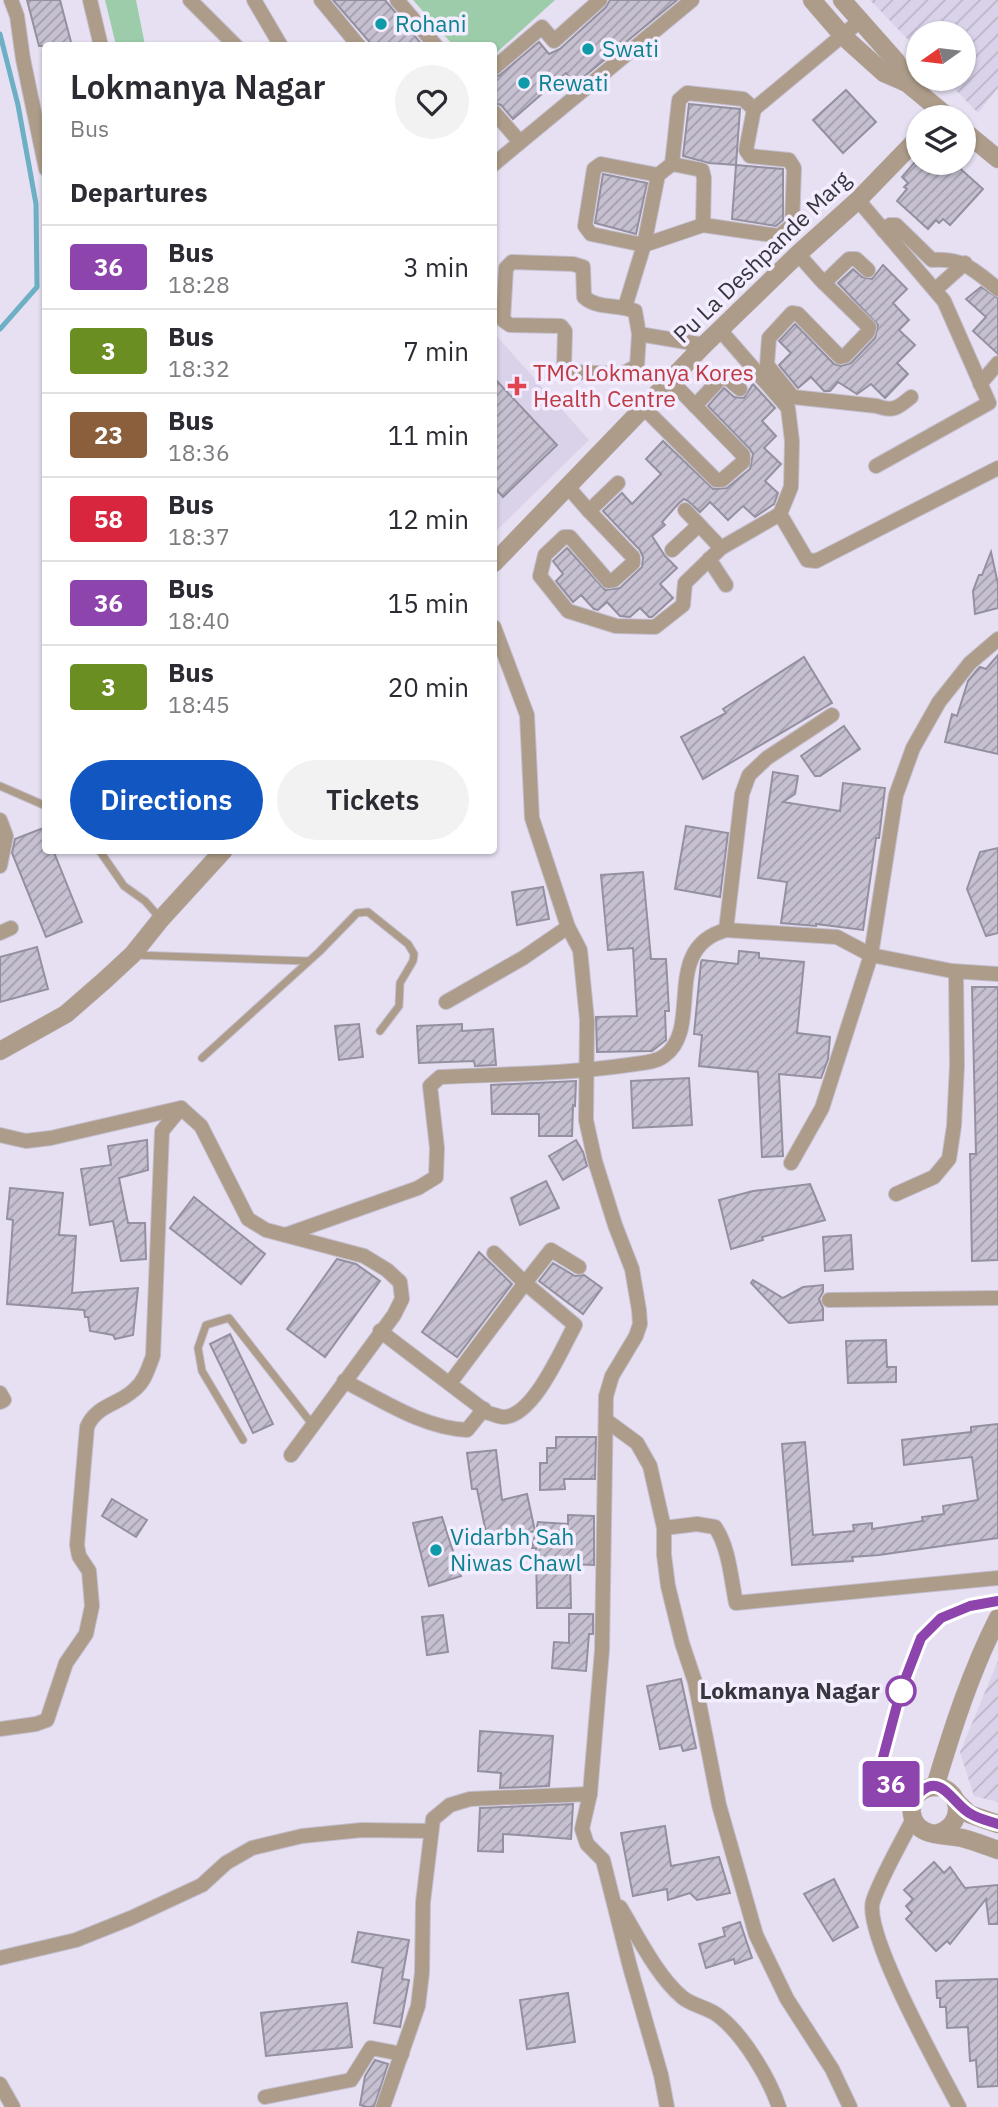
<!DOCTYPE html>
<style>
body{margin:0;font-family:"IBM Plex Sans",sans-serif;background:#f2f2f3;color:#2b2b33;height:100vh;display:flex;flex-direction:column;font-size:26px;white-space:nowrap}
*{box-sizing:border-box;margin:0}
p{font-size:23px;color:#7c7c81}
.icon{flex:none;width:38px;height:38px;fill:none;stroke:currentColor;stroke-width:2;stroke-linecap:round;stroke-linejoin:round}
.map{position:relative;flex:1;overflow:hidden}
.side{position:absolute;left:42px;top:42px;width:455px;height:812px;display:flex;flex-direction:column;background:#fff;border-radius:7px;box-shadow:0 2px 5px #0004}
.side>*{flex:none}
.badge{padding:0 14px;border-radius:5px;font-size:24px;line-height:46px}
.needle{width:46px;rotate:256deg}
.controls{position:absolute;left:906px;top:21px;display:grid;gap:14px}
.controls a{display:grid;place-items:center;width:70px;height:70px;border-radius:50%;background:#fff;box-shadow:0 2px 5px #0004;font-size:35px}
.map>.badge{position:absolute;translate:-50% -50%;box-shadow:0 0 0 4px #fff}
h2{padding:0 28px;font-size:26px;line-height:63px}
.round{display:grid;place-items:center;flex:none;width:74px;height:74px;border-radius:37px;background:#f2f2f3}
.overview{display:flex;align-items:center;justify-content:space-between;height:119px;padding:0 28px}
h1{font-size:33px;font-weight:600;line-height:52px}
.primary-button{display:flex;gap:14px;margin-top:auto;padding:14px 28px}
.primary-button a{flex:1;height:80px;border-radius:42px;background:#1256c1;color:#fff;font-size:28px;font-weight:600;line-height:80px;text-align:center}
.primary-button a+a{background:#f2f2f3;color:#2b2b33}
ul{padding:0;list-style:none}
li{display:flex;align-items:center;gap:21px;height:84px;padding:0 28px;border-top:2px solid #e1e1e2}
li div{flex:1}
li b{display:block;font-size:26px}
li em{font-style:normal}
li .badge{min-width:77px;font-weight:700;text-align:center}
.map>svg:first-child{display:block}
.built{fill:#d9d2e9}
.industrial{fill:url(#industrial-furrows)}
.park{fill:#9dccaa}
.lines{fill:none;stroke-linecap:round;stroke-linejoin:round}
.stream{stroke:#6dafc5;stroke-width:5}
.building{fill:url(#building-hatch);stroke:#9590a0;stroke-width:2}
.service-casing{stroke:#c3bece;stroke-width:9}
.minor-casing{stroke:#c3bece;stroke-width:16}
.tertiary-casing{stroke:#c3bece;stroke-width:19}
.service{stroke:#ad9c89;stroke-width:7}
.minor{stroke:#ad9c89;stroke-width:14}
.tertiary{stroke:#ad9c89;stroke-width:18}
.line-casing{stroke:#fff;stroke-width:16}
.line{stroke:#8e44ad;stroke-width:10}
.culture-dot{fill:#0f9aa8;stroke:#f3edff;stroke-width:2.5}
.health-dot{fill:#e0444e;stroke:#f3edff;stroke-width:2.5}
.stop-dot{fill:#fff;stroke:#8e44ad;stroke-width:3.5}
.labels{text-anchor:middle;stroke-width:7;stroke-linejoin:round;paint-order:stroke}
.culture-label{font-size:23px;fill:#0d838f;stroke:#f3edff;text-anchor:start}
.street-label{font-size:23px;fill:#38363d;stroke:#f3edff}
.health-label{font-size:23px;fill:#be3a42;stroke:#f3edff;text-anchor:start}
.stop-label{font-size:23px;font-weight:bold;fill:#38363d;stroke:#f3edff;text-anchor:end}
</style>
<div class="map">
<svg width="998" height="2107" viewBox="0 0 998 2107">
<defs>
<pattern id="industrial-furrows" width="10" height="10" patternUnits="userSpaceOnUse" patternTransform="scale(1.75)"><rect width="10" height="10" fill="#d9d2e9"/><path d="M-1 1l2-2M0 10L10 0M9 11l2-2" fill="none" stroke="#bbb5c9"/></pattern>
<pattern id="building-hatch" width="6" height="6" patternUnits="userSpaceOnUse" patternTransform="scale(1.75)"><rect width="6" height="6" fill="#c6c0d1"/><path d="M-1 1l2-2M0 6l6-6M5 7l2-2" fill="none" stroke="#a29dab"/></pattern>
</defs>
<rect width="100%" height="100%" fill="#e6e0f2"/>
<polygon class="built" points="494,333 589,440 494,533"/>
<g class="industrial">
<polygon points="870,0 998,0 998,88 978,113 945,79 964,79 964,33 919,33 919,51"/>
<polygon points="998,1661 998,1802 974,1796 960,1752"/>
</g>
<g class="park">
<polygon points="105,0 136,0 145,45 116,45"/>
<polygon points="413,0 555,0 494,55 494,46 453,45"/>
</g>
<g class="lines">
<polyline class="stream" points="0,34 18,105 36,204 37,287 0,329"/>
</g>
<g class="building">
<polygon points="27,0 60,0 72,46 39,46"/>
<polygon points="333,0 385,0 423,46 373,46"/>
<polygon points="610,0 677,0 575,84 566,73 513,119 501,105 494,103 494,77 500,75 539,42 549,54 560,49 606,7"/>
<polygon points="846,90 876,122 843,153 813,120"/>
<polygon points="689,104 740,109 736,165 709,163 683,156"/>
<polygon points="914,163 954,163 983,189 950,225 943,219 939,223 936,220 928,229 897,201 907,189 904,187 908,183 902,177"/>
<polygon points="736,165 783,169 783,220 776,226 732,219"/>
<polygon points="603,174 647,183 636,234 595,223"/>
<polygon points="883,265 907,289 893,303 909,320 899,330 915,345 897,363 908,374 885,398 871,384 857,394 838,382 830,391 824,391 811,377 798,388 779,365 791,353 779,341 795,324 834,364 841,366 851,363 875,338 878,325 838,283 853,269 862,277 872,279"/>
<polygon points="981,287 998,298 998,354 973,331 986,317 966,299"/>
<polygon points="494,378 557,445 503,497 494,487"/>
<polygon points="753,384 775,408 762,421 776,436 764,448 781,464 765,481 778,493 774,504 755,517 743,506 728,520 710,502 700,512 688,501 684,499 679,503 662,522 665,525 652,536 665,556 677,568 660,584 673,598 652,617 649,617 640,608 630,617 620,616 607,602 598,610 594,609 581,595 573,602 556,581 563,574 553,561 567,548 605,590 620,588 642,567 643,557 640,550 603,511 622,493 632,504 661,474 646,459 663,441 713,489 727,488 750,469 753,454 750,449 708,406 724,388 734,397 744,398"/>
<polygon points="991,552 998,584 998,608 975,614 973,591 979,575 982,575"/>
<polygon points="998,655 998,754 945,742 952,714 957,716 968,681 977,670 980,667 986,669"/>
<polygon points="804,657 832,703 703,779 681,737 726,713 723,709"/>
<polygon points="844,726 860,749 820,776 815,776 801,756"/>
<polygon points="773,772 798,776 795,794 783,802 840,811 843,783 885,788 879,838 876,838 863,930 816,924 816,926 781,923 787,882 758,878"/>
<polygon points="686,826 728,833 720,897 675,889"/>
<polygon points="46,827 46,850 53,850 82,922 46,937 12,853 15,839"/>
<polygon points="998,848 998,933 986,936 967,889 980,852"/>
<polygon points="643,872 651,959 666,959 669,1011 665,1011 666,1040 652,1051 597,1052 596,1017 637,1016 633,948 608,950 601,875"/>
<polygon points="543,887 549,919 517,925 512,892"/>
<polygon points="37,947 48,989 0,1002 0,957"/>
<polygon points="739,951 759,953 759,958 804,962 797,1033 830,1037 828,1059 821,1078 779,1074 783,1156 762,1157 758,1072 699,1066 702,1035 694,1034 701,962 702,960 738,964"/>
<polygon points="972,987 998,987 998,1260 972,1261 970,1154 976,1154"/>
<polygon points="359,1024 363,1057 339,1060 335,1026"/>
<polygon points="462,1024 462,1031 493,1029 496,1065 475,1066 474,1061 419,1063 417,1026"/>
<polygon points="689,1078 692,1125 633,1128 631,1081"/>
<polygon points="576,1081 575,1106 573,1105 572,1136 539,1136 539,1114 492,1114 491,1085"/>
<polygon points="147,1140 148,1170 119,1178 128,1223 145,1223 146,1259 121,1261 113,1221 90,1225 81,1169 111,1165 108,1146"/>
<polygon points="576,1140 583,1152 587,1166 563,1180 549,1156"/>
<polygon points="546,1181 559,1208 520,1225 511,1198"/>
<polygon points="810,1184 825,1220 762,1237 763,1240 731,1249 719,1200 753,1191"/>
<polygon points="10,1188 63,1193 59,1235 76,1236 72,1293 138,1288 133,1335 115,1339 113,1335 90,1331 88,1317 85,1317 84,1310 7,1304 13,1220 7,1219"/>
<polygon points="194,1197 265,1254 241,1284 170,1228"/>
<polygon points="851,1235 853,1269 825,1271 823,1237"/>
<polygon points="479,1252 512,1284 457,1357 422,1332"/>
<polygon points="337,1259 356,1264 380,1281 325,1357 287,1329"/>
<polygon points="553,1263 575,1276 584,1275 602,1288 583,1314 539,1281"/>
<polygon points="753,1280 783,1298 803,1287 823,1285 823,1292 819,1299 823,1308 823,1320 789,1323 751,1283"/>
<polygon points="230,1334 273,1424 253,1433 210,1344"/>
<polygon points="886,1340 887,1367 896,1367 896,1382 848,1383 846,1341"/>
<polygon points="998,1424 998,1538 879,1555 852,1557 853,1561 792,1565 782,1444 805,1442 813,1535 854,1531 853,1525 872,1523 872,1529 923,1521 922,1517 944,1514 943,1506 978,1500 972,1457 904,1465 902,1440 971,1432 971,1427"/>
<polygon points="556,1437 596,1437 595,1479 564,1479 565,1489 540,1490 540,1463 547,1463 547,1448 556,1448"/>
<polygon points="496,1450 502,1500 527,1494 535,1531 488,1542 477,1489 472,1489 467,1453"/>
<polygon points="112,1499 147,1520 136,1537 102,1516"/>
<polygon points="568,1515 594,1516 594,1565 570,1564 571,1608 537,1608 536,1548 532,1548 538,1522 568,1524"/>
<polygon points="442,1517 461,1576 429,1586 413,1523"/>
<polygon points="569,1614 593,1614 593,1634 589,1634 586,1671 552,1668 554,1642 569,1643"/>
<polygon points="443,1615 448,1652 427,1655 422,1617"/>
<polygon points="681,1679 696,1748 683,1751 681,1745 660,1749 647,1686"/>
<polygon points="480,1731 553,1736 549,1786 500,1788 501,1773 478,1771"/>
<polygon points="573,1804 571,1839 503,1834 503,1852 478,1851 480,1808"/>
<polygon points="665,1826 671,1866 719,1857 730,1893 697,1900 690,1893 668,1900 667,1889 633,1896 621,1833"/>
<polygon points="934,1862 944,1873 950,1867 965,1888 998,1885 998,1924 989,1924 986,1899 950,1944 947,1941 936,1951 906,1919 912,1913 906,1906 913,1899 904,1890"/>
<polygon points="834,1879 858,1927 833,1941 804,1894"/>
<polygon points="740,1922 752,1958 735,1964 734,1959 706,1968 699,1944 725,1936 723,1928"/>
<polygon points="358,1932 409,1940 402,1979 409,1980 400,2027 374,2023 383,1968 352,1962"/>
<polygon points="998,1979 998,2086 978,2087 976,2060 970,2061 968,2027 947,2028 946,2007 940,2007 940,1998 937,1998 936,1981"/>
<polygon points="568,1993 575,2042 527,2049 520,2000"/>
<polygon points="347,2003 352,2047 266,2056 261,2013"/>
<polygon points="375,2060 388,2064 374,2107 367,2107 360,2105 365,2076"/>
</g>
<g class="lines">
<defs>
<g id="service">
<polyline points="0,786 46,806"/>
<polyline points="99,850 124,886 145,901 160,918"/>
<polyline points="134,955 308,961"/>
<polyline points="202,1058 319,952 357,913 368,912 408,944 414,954 413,961 400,983 399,1006 380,1031"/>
<polyline points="243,1440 202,1371 198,1348 206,1325 229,1318 312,1424"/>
<polyline points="913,1801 886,1780 881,1765 901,1691 921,1638 941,1618 954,1612 998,1601"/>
</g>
<g id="minor">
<polyline points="11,0 17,16 23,59 46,169"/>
<polyline points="90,0 101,46"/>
<polyline points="190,0 236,46"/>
<polyline points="254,0 281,46"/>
<polyline points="321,0 359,46"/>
<polyline points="397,0 436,46"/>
<polyline points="494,68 542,27 554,41 600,0"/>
<polyline points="754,109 861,20"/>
<polyline points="494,112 520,142"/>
<polyline points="494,164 692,0"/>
<polyline points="658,175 601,164 594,169 585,226 591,234 644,245 658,175 672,164"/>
<polyline points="858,200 944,301 989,403 876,466"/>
<path d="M883 230 890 225H896L932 260C964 258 974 270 998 289"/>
<path d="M798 254 821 280 869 327 868 332 845 356 840 357 798 314 792 313 769 338 767 365 793 397 877 406C893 412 898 408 911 397"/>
<polyline points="824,283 849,259 856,259 868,270"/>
<polyline points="936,289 965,263"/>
<polyline points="625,307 644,245 703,225 704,178 702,170 672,164 679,100 687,93 743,99 754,109 746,150 750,156 789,160 794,168 792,225 779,236 703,225"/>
<polyline points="720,330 788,408 792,441 791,487 780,514"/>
<path d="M639 334 635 311C618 304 597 309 584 297L583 267 573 264 512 262 506 268 503 320 510 325 561 326 565 331 564 368 571 372 622 374 637 366 639 334 704 345"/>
<polyline points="980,384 998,363"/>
<polyline points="695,406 720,379 727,378 740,389"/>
<polyline points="643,407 716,480 722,480 743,462 743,455 670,380"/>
<polyline points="618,483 589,511 633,557 633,563 614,580 608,581 570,537 564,537 545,555 540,576 568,611 616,626 655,627 683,605 685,583 721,548 780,514 807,560 816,561 998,468"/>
<polyline points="567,486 589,511"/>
<polyline points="685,510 721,548"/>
<polyline points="672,550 699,525"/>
<polyline points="709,559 726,585"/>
<polyline points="494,627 527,715 532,818 568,927 580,950 587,1020 586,1120 595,1161 615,1225 632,1269 639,1310 640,1324 636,1336 612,1376 606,1396 602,1650 590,1794 582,1829 587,1844 603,1860 630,1967 661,2075 667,2107"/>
<polyline points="0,820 6,836 0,866"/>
<polyline points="726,930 742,794 749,775 767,758 832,715"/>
<polyline points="0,933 11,928"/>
<polyline points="446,1002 523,958 568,927"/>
<polyline points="181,1108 201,1126 248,1219 266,1230 364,1256 387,1270 400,1282 402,1299 394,1315 291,1455"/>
<path d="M0 1135 26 1141 51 1138 181 1108 162 1131 153 1356C148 1369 145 1381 134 1390 118 1405 96 1405 87 1427L77 1545 79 1556 89 1571 92 1606 86 1634 66 1663 47 1720 36 1724 0 1729"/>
<polyline points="791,1163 822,1108 871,955 896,795 913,748 939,702 970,663 998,639"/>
<polyline points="896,1194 934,1177 949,1159 954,1126 957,1065 956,973 952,971"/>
<path d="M285 1235 418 1188 436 1177 437 1148 430 1086 440 1077C503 1074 566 1074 628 1065 639 1063 655 1063 664 1056 704 1028 660 948 726 930L837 937 871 955 952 971 998 974"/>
<polyline points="494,1253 525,1283 551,1250 579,1267"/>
<polyline points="829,1300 998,1298"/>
<path d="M380 1331 488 1413C493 1414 499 1417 504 1417 534 1416 562 1348 575 1325L525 1283 450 1383"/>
<path d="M344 1381C382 1400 423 1428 467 1430L484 1409"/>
<polyline points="0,1393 4,1400 0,1402"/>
<polyline points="607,1421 637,1443 650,1466 664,1528 664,1555 668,1586 682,1643 695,1682 719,1805 756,1935 787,1999 832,2069 850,2107"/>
<path d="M664 1528 697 1524 715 1527C729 1547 731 1579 736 1603L998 1578"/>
<path d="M913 1819C901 1843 881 1877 873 1901 863 1934 941 2072 959 2107"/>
<path d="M620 1907C637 1935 657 1976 682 1997 692 2006 709 2007 720 2017 744 2036 769 2078 779 2107"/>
<polyline points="0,1958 76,1940 131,1918 202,1885 226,1863 252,1848 302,1836 362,1830 431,1831"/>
<polyline points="0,2084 13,2107"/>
<polyline points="265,2097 351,2080 371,2048 402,2054"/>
<polyline points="383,2107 418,2006 422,1973 423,1902 433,1819 450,1805 470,1799 590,1794"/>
</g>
<g id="tertiary">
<polyline points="812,0 844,37 884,73 907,83 948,117"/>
<polyline points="842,0 896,61 907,83"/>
<polyline points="964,131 998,159"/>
<polyline points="494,563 704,345 798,254 858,200 919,137"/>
<polyline points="0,1051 66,1014 105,980 133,954 161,919 224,850"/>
<path d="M935 1787C952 1730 971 1671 998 1618"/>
<polyline points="956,1801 969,1814 998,1824"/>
<path d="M934 1834C968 1828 962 1784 932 1787 925 1788 918 1792 914 1799 912 1804 911 1809 912 1814 916 1838 944 1834 962 1838 974 1841 986 1846 998 1850"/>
</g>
</defs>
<use href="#service" class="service-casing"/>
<use href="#minor" class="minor-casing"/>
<use href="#tertiary" class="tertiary-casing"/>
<use href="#service" class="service"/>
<use href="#minor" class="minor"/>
<use href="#tertiary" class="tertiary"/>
</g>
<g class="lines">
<defs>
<path id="line" d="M998 1601 970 1606 941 1618 921 1638 901 1690 881 1765 886 1780 913 1801C939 1764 952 1805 971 1814 979 1819 989 1821 998 1824"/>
</defs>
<use href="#line" class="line-casing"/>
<use href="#line" class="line"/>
</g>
<g class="culture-dot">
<circle cx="381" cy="24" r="7"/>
<circle cx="588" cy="49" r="7"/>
<circle cx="524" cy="83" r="7"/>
<circle cx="436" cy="1550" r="7"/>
</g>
<path class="health-dot" d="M513.5 375.5h7v7h7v7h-7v7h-7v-7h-7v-7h7z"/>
<circle class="stop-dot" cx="901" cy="1691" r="14"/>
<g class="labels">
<g class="culture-label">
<text x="395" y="32">Rohani</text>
<text x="602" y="57">Swati</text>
<text x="538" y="91">Rewati</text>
<text x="450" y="1545">Vidarbh Sah<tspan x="450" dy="26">Niwas Chawl</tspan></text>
</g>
<g class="street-label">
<text transform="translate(762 257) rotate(-44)" y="8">Pu La Deshpande Marg</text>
</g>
<g class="health-label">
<text x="533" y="381">TMC Lokmanya Kores<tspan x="533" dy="26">Health Centre</tspan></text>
</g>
<g class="stop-label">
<text x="880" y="1699">Lokmanya Nagar</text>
</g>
</g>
</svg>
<div class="controls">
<a><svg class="needle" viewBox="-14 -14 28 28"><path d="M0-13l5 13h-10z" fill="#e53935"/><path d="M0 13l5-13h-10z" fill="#7c7c81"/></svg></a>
<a><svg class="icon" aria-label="layers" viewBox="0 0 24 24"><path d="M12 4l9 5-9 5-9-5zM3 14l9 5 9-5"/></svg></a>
</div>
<b class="badge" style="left:891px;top:1784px;background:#8e44ad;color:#fff">36</b>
<section class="side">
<div class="overview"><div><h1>Lokmanya Nagar</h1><p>Bus</p></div><a class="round"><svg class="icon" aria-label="heart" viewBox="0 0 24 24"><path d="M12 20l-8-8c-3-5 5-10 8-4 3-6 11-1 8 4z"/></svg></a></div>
<h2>Departures</h2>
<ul>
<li><span class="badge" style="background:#8e44ad;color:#fff">36</span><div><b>Bus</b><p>18:28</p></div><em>3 min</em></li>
<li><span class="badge" style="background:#6b8e23;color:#fff">3</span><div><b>Bus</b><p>18:32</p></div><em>7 min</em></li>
<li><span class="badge" style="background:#8b5e3c;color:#fff">23</span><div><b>Bus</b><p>18:36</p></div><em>11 min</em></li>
<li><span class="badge" style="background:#d7263d;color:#fff">58</span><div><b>Bus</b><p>18:37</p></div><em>12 min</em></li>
<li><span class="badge" style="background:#8e44ad;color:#fff">36</span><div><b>Bus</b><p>18:40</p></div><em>15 min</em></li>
<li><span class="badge" style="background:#6b8e23;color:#fff">3</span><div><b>Bus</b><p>18:45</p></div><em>20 min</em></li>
</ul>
<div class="primary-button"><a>Directions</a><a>Tickets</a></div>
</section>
</div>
